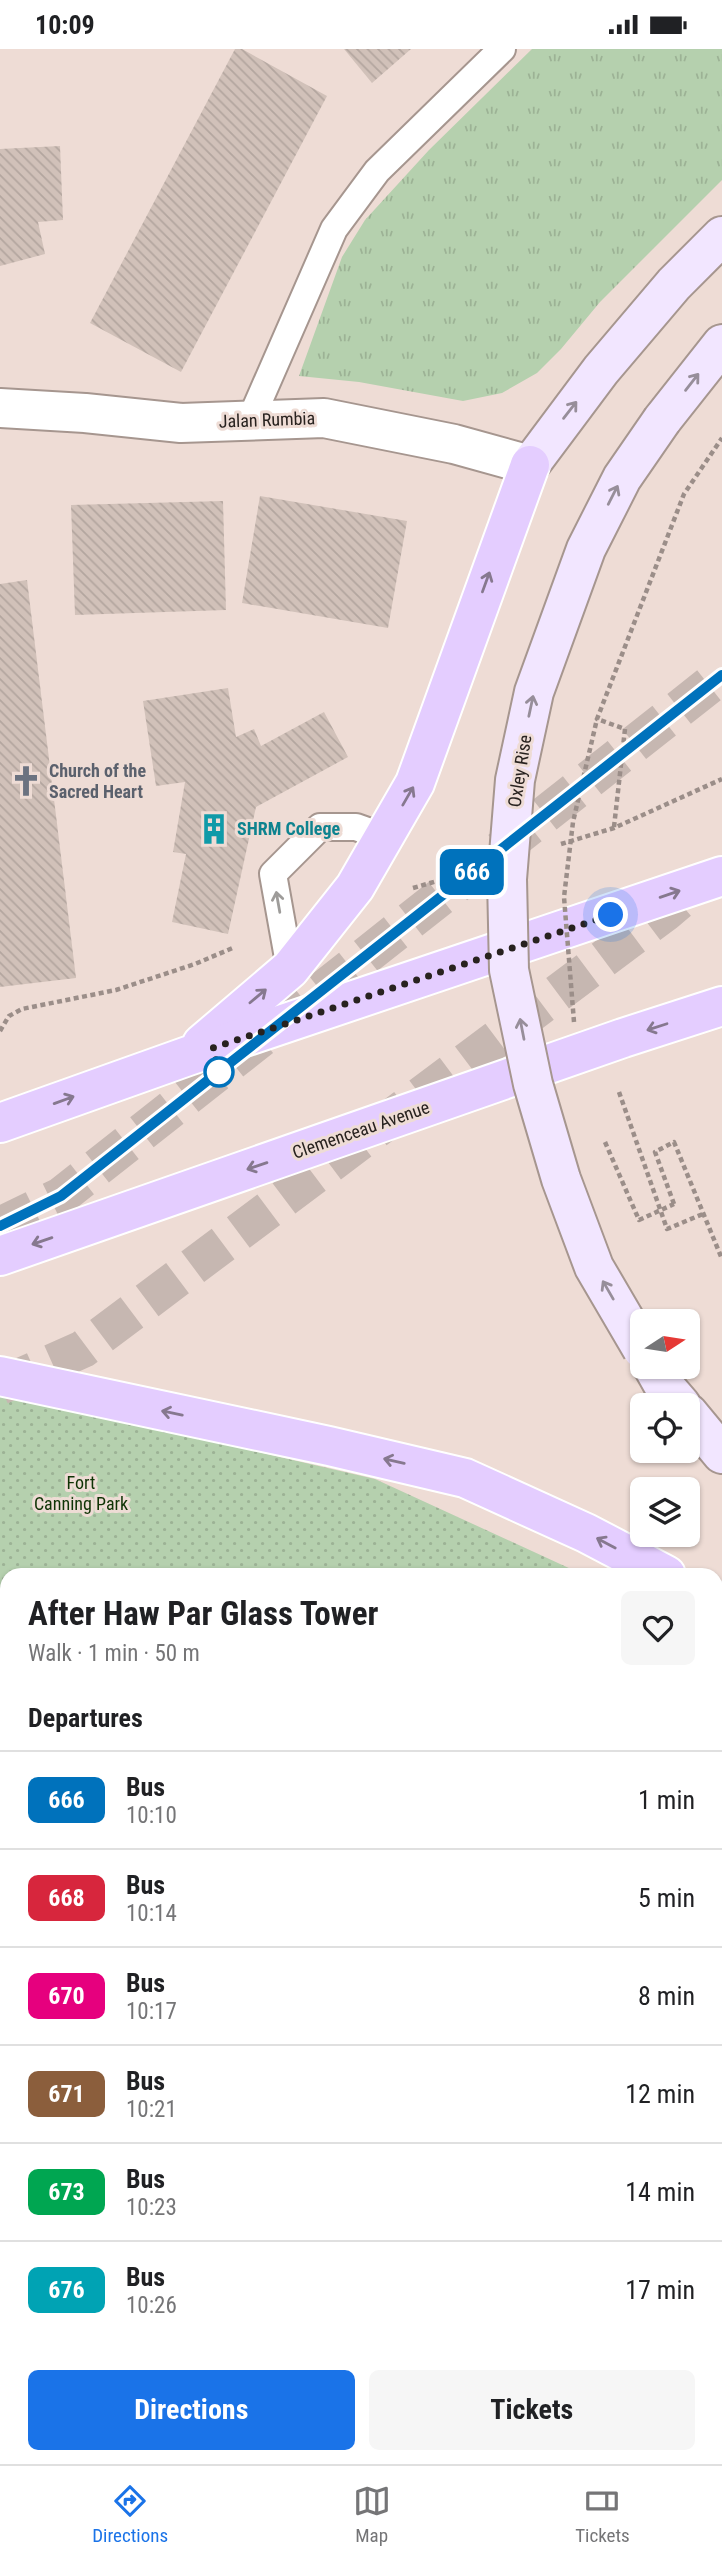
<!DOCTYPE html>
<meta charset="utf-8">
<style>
body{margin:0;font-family:"Roboto Condensed",sans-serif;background:#f6f6f6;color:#202124;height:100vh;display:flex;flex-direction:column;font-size:26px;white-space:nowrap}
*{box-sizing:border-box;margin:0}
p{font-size:23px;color:#757577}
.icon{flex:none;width:38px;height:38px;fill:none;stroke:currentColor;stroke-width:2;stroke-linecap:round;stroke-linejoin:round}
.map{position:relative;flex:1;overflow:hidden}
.side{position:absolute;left:0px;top:1519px;width:723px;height:896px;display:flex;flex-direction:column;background:#fff;border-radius:21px 21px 0 0;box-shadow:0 2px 5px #0004}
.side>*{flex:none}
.badge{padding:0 14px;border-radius:10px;font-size:24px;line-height:46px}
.needle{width:46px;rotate:78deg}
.fabs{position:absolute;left:630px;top:1260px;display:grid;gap:14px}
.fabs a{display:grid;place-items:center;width:70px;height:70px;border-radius:10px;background:#fff;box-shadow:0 2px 5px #0004;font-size:35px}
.you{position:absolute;width:35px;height:35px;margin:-18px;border:5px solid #fff;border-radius:50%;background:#1a73e8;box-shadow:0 0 0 10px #1a73e833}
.map>.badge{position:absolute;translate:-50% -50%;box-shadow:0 0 0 4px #fff}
h2{padding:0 28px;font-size:26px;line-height:63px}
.round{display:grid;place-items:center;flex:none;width:74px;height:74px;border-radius:10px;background:#f6f6f6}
.headline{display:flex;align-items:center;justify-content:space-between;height:119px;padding:0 28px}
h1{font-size:33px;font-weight:700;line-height:52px}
.primary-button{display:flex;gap:14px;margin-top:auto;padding:14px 28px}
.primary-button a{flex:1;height:80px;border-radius:10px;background:#1a73e8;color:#fff;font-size:28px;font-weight:700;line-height:80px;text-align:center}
.primary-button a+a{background:#f6f6f6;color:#202124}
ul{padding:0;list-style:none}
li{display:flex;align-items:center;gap:21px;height:98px;padding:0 28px;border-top:2px solid #e0e0e0}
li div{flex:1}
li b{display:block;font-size:26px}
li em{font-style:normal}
li .badge{min-width:77px;font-weight:700;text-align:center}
.status{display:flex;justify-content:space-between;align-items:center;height:49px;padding:0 35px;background:#fff;direction:ltr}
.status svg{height:19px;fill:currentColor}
.menu{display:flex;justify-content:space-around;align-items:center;height:98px;border-top:2px solid #e0e0e0;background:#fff;font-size:19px;color:#757577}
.menu a{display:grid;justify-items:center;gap:4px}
.menu .active{color:#1a73e8}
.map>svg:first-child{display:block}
.grass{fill:url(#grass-tufts)}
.park{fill:url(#park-dots)}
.water{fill:url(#water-rules)}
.building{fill:url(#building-back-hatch)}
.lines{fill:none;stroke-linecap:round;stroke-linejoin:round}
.highway-tunnel{stroke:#c6b7b1;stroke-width:38;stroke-dasharray:38 19;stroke-linecap:butt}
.lane-casing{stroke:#a6968f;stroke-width:30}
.street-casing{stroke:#a6968f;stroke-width:42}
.secondary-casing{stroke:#a6968f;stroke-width:42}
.primary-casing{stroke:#fff;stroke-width:42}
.path{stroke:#9b8e89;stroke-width:4.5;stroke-dasharray:5 3.5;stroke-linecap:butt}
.lane{stroke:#fff;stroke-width:26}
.street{stroke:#fff;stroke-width:38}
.secondary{stroke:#f2e6ff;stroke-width:38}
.primary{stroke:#e4cdff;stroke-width:38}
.secondary-bridge-casing{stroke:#a6968f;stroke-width:42;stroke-linecap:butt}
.path-bridge{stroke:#9b8e89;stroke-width:4.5;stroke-dasharray:5 3.5;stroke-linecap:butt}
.secondary-bridge{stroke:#f2e6ff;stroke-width:38}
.oneway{stroke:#978e9a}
.oneway2{stroke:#86788f}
.oneway3{stroke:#9e9c9a}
.line-casing{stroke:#fff;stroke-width:16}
.line{stroke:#0072bc;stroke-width:10}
.walk{stroke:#28221f;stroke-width:7;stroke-dasharray:0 12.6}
.stop-dot{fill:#fff;stroke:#0072bc;stroke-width:3.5}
.labels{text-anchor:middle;stroke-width:6;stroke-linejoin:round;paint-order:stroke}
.street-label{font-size:18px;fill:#28221f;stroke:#eedcd5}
.worship-label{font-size:18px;font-weight:bold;fill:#5b616d;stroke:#eedcd5;text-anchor:start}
.culture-label{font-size:18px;font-weight:bold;fill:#0d838f;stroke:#eedcd5;text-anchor:start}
.park-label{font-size:18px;fill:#0e3304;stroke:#eedcd5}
</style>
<div class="status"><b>10:09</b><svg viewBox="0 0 49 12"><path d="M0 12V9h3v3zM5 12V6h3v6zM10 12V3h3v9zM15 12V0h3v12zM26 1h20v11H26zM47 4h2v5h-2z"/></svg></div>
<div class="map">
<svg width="722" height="2415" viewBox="0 0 722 2415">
<defs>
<pattern id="grass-tufts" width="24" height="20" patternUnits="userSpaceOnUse" patternTransform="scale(1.75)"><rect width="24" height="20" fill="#b5d0ae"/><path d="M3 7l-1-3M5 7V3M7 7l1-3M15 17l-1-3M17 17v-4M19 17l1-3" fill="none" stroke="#9cb295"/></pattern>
<pattern id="park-dots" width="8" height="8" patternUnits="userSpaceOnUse" patternTransform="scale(1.75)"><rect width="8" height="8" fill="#b5d0ae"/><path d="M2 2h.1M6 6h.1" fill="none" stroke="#9cb295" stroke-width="1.8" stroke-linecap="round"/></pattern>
<pattern id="water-rules" width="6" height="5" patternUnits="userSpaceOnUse" patternTransform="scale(1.75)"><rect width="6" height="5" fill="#84c9de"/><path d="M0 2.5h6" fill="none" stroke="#72acbe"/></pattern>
<pattern id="building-back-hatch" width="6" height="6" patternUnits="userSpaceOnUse" patternTransform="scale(1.75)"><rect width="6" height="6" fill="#d1c1b9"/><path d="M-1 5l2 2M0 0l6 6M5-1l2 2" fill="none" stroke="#b3a69f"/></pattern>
</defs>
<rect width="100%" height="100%" fill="#eedcd5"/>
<polygon class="grass" points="532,0 722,0 722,131 600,253 561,300 537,324 502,344 463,352 359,333 299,327 342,208 365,171 429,101"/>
<polygon class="park" points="0,1343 375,1430 584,1526 7,1526 7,2408 716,2408 716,1587 722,1590 722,2415 0,2415"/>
<polygon class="water" points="0,2151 7,2157 7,2225 0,2219"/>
<g class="building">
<polygon points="235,0 242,0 327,47 181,323 90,274"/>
<polygon points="344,0 411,0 372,34"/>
<polygon points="60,97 63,171 38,173 45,205 0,217 0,100"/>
<polygon points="260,447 407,472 388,579 242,554"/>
<polygon points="223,452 226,561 75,566 71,456"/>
<polygon points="27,531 76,929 0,938 0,535"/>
<polygon points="228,639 236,688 254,680 261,697 324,663 348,708 256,758 228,885 172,873 186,805 173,803 185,733 156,737 143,652"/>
<polygon points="7,2022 7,2104 0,2098 0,2030"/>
<polygon points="7,2335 7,2408 269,2408 277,2415 0,2415 0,2343"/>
<polygon points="360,2408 570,2408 578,2415 355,2415"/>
</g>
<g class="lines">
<g class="highway-tunnel">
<polyline points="0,1177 61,1147 722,626"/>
<polyline points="0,1337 83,1300 666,863 699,835"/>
</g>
<defs>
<g id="lane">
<polyline points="250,372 334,180 377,122 502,0"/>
<polyline points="290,920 273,825 320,778 356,778 384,788"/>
<polyline points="716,1750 722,1712"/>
<polyline points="716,1844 722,1847"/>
</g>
<polyline id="street" points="0,359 85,364 181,374 324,369 454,395 530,416"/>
<g id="secondary">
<polyline points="662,371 722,295"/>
<polyline points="530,416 601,321 674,235 722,187"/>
<polyline points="653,1318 662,1334 681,1356"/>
<polyline points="688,1364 722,1405"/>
</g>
<g id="primary">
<polyline points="202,995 290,920 355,838 415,734 530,416"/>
<polyline points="0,1074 188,1007 722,827"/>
<polyline points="0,1207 623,989 722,957"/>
<polyline points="0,1327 329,1397 465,1429 586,1484 666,1526"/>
<polyline points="716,1552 722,1555"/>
</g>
</defs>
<use href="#lane" class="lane-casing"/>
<use href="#street" class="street-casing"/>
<use href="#secondary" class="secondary-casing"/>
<use href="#primary" class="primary-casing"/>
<g class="path">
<polyline points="614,778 625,680 597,670 684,445 722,389"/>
<polyline points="561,795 614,779 722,730"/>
<polyline points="413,839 458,826"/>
<polyline points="0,982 9,967 22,960 116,941 195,915 235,898"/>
<polyline points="619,1043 667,1180 703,1165"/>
<polyline points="674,1155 655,1103 674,1093 722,1210"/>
<polyline points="0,1934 7,1935"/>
<polyline points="716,2120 722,2113"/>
<polyline points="716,2382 722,2385"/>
</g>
<use href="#lane" class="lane"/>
<use href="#street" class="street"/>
<use href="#secondary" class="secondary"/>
<use href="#primary" class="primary"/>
<defs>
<polyline id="secondary-bridge" points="642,1300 594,1218 561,1130 533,1035 509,921 507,830 515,731 534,643 586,500 622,429 662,371"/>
</defs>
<use href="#secondary-bridge" class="secondary-bridge-casing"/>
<g class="path-bridge">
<polyline points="574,973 564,848 573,773 597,670"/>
<polyline points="605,1093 639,1171 674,1155"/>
</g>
<use href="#secondary-bridge" class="secondary-bridge"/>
</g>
<defs><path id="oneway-shaft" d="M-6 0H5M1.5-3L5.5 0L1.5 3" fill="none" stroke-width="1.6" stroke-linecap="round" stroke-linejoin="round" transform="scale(1.75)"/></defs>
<g class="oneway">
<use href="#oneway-shaft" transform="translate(692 333) rotate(-52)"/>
<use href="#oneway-shaft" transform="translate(570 361) rotate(-52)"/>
<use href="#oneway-shaft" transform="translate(613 446) rotate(-63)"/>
<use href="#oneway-shaft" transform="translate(531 657) rotate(-78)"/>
<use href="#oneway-shaft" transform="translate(522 980) rotate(-101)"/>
<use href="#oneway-shaft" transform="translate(608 1241) rotate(-120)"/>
</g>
<g class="oneway2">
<use href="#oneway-shaft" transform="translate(486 533) rotate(-70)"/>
<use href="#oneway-shaft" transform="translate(408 747) rotate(-60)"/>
<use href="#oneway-shaft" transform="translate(670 845) rotate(-19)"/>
<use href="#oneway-shaft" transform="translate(258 947) rotate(-40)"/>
<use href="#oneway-shaft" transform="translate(657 978) rotate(162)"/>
<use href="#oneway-shaft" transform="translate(64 1051) rotate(-20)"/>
<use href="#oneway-shaft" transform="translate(257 1117) rotate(161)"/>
<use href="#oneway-shaft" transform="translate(42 1192) rotate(161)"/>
<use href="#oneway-shaft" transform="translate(172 1364) rotate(-168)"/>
<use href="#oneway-shaft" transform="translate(394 1412) rotate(-167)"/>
<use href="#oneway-shaft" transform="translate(606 1494) rotate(-152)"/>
</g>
<use class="oneway3" href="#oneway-shaft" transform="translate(278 853) rotate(-100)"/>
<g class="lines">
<defs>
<polyline id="line" points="0,1177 61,1147 722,626"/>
</defs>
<use href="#line" class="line-casing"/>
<use href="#line" class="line"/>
<polyline class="walk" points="219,1023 213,999 611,866"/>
</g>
<defs>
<symbol id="church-bare" viewBox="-9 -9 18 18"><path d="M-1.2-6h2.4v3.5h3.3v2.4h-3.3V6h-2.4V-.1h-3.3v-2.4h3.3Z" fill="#6b7280" stroke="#eedcd5" stroke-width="2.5" paint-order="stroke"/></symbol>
<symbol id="building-bare" viewBox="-9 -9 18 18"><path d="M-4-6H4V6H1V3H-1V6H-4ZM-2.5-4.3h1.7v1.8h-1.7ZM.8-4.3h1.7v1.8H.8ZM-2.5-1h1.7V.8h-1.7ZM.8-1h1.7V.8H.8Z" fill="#0f9aa8" stroke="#eedcd5" stroke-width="2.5" paint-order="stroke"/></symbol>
</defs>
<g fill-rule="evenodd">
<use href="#church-bare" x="4" y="710" width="44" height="44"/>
<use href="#building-bare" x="192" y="758" width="44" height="44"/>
</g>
<circle class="stop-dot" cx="219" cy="1023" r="14"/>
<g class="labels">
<g class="street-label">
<text transform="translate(267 371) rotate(-2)" y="6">Jalan Rumbia</text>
<text transform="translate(520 722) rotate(-81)" y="6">Oxley Rise</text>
<text transform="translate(361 1081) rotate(-19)" y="6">Clemenceau Avenue</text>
</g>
<g class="worship-label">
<text x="49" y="728">Church of the<tspan x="49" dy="21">Sacred Heart</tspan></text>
</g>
<g class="culture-label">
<text x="237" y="786">SHRM College</text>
</g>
<g class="park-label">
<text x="81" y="1440">Fort<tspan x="81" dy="21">Canning Park</tspan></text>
</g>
</g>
</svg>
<div class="fabs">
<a><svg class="needle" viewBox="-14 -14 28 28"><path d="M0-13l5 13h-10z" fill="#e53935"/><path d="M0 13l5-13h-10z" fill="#757577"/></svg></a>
<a><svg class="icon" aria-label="locate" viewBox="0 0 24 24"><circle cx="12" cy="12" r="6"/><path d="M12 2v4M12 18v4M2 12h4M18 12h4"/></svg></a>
<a><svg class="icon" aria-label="layers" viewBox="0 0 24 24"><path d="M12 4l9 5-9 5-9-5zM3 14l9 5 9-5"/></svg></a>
</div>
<div class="you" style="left:611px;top:866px"></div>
<b class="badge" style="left:472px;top:823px;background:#0072bc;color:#fff">666</b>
<section class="side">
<div class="headline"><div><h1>After Haw Par Glass Tower</h1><p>Walk · 1 min · 50 m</p></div><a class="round"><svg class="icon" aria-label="heart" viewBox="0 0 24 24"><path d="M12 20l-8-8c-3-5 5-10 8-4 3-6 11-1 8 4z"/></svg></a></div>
<h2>Departures</h2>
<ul>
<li><span class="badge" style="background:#0072bc;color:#fff">666</span><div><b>Bus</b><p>10:10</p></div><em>1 min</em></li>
<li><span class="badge" style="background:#d7263d;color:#fff">668</span><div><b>Bus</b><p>10:14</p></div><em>5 min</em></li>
<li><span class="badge" style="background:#e6007e;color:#fff">670</span><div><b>Bus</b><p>10:17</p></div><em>8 min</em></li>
<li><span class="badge" style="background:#8b5e3c;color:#fff">671</span><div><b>Bus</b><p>10:21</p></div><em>12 min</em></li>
<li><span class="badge" style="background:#00a651;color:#fff">673</span><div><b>Bus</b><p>10:23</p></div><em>14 min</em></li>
<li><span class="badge" style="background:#00a3b4;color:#fff">676</span><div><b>Bus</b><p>10:26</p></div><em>17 min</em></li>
</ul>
<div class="primary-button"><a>Directions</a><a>Tickets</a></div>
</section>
</div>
<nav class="menu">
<a class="active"><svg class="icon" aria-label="directions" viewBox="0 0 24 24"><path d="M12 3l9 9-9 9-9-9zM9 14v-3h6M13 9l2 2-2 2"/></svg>Directions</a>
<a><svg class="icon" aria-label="map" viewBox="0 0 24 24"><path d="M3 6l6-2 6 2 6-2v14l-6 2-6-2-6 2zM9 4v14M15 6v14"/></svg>Map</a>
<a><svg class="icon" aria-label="tickets" viewBox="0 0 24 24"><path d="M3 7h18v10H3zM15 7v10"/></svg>Tickets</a>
</nav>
